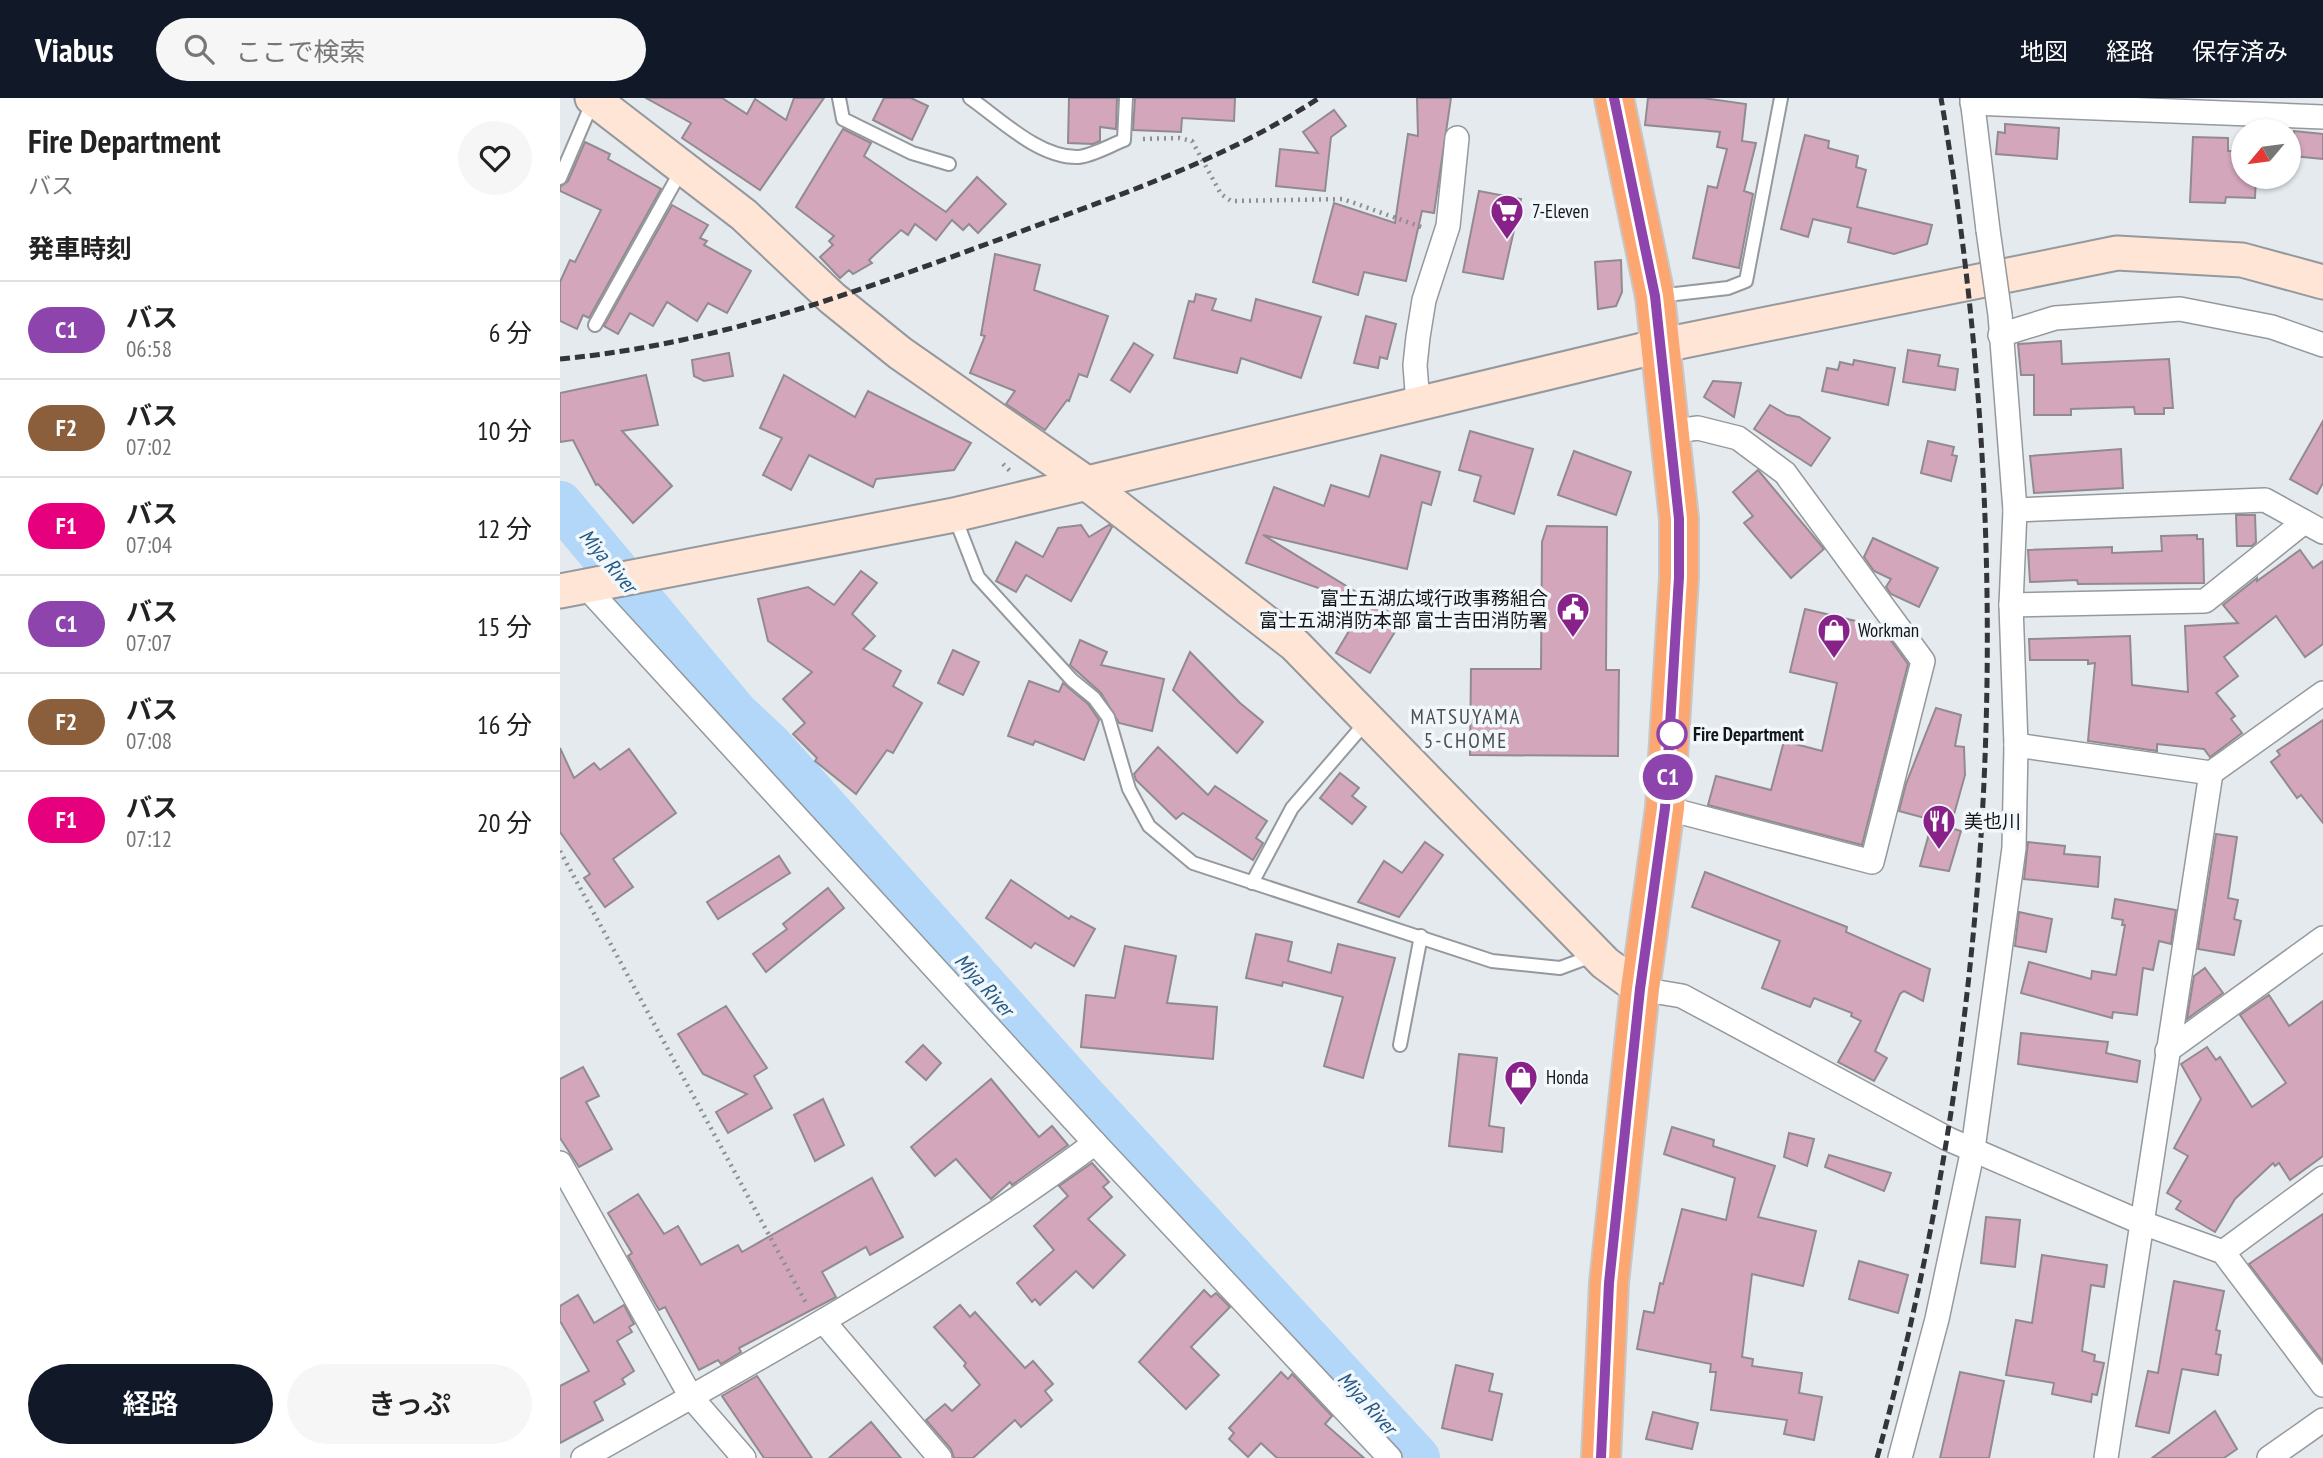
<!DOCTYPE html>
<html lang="ja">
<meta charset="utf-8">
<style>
body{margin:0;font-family:"PT Sans Narrow","Noto Sans JP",sans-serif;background:#f6f6f6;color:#222;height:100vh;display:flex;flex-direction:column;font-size:26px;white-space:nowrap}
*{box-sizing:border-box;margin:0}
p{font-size:23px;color:#767676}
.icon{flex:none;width:38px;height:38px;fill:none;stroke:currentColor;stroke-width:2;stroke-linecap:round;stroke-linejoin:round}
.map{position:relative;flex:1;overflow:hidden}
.details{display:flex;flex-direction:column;background:#fff;width:560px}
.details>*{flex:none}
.badge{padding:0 14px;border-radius:23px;font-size:24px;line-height:46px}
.needle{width:46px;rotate:241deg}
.buttons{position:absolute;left:1671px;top:21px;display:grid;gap:14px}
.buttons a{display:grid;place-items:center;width:70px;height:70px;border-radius:50%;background:#fff;box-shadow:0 2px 5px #0004;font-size:35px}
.map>.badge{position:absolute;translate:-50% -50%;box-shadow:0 0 0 4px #fff}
h2{padding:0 28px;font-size:26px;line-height:63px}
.round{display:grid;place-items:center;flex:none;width:74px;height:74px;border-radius:37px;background:#f6f6f6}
.overview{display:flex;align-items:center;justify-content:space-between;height:119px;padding:0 28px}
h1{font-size:33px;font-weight:600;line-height:52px}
.cta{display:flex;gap:14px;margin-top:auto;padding:14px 28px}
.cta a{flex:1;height:80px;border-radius:42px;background:#111827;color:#fff;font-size:28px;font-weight:600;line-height:80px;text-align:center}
.cta a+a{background:#f6f6f6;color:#222}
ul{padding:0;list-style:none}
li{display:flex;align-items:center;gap:21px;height:98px;padding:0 28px;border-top:2px solid #e0e0e0}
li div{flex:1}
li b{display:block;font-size:26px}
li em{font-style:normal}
li .badge{min-width:77px;font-weight:700;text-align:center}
header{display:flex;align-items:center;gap:42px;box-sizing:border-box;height:98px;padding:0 35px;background:#111827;color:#fff}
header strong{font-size:33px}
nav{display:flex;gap:38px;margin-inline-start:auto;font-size:24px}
.search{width:490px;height:63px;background:#f6f6f6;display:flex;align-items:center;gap:18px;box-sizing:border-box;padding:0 24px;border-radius:38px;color:#767676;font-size:26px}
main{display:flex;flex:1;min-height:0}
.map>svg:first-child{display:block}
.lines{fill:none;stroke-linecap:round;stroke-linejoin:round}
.river{stroke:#b2d7f8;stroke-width:46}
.building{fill:#d3a6bc;stroke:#928b8e;stroke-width:2}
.lane-casing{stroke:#95999e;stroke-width:16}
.street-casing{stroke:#95999e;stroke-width:26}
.secondary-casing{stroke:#95999e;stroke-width:37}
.highway-casing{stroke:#c7c7c7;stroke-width:42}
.path{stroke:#8c9093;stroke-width:4.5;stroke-dasharray:2 5;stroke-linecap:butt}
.lane{stroke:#fff;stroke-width:12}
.street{stroke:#fff;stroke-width:23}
.secondary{stroke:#fee5d5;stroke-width:33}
.highway{stroke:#fca772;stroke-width:38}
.rail{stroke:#343538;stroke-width:5;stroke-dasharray:10 5;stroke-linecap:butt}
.street-bridge-casing{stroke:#95999e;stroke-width:26;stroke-linecap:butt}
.street-bridge{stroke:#fff;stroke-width:23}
.line-casing{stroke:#fff;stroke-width:16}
.line{stroke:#8e44ad;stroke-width:10}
.stop-dot{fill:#fff;stroke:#8e44ad;stroke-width:3.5}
.labels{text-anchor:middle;stroke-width:7;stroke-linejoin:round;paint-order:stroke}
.poi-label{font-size:19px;fill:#141517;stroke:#f2f7fc;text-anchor:start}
.stop-label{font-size:19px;font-weight:bold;fill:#141517;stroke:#f2f7fc;text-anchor:start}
.water-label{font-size:21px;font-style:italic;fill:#235984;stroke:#f2f7fc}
.neighbourhood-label{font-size:21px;letter-spacing:2px;fill:#4c5054;stroke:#f2f7fc}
</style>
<header>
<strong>Viabus</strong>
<div class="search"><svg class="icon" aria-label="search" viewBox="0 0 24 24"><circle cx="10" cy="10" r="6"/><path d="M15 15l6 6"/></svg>ここで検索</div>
<nav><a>地図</a><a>経路</a><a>保存済み</a></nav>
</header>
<main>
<section class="details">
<div class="overview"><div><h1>Fire Department</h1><p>バス</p></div><a class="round"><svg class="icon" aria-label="heart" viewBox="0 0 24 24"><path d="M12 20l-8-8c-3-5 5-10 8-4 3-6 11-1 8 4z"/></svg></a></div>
<h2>発車時刻</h2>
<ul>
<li><span class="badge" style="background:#8e44ad;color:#fff">C1</span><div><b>バス</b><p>06:58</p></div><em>6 分</em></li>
<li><span class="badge" style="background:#8b5e3c;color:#fff">F2</span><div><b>バス</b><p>07:02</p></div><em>10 分</em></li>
<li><span class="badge" style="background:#e6007e;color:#fff">F1</span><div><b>バス</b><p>07:04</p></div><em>12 分</em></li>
<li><span class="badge" style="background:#8e44ad;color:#fff">C1</span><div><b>バス</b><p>07:07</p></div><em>15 分</em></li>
<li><span class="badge" style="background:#8b5e3c;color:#fff">F2</span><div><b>バス</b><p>07:08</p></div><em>16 分</em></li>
<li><span class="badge" style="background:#e6007e;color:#fff">F1</span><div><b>バス</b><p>07:12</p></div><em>20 分</em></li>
</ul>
<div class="cta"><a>経路</a><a>きっぷ</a></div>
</section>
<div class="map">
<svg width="1763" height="1360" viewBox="0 0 1763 1360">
<rect width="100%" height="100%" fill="#e5eaef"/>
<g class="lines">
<polyline class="river" points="0,406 175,615 210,648 521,996 857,1360"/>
</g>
<g class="building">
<polygon points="86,0 162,0 187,16 195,1 226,22 234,0 264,0 200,92 122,40 131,25"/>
<polygon points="324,0 351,0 368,8 352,42 313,22"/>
<polygon points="509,0 557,0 556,31 540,29 540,43 533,46 508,45"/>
<polygon points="575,0 675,0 674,23 622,20 621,34 573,32"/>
<polygon points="857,0 891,0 874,115 862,113 846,183 804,174 798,197 753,184 774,105 835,125 848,36 858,38"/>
<polygon points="1088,0 1143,0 1186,6 1182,43 1196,45 1184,93 1193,96 1179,170 1133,160 1148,88 1157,90 1167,51 1157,49 1160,34 1085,27"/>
<polygon points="774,12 786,28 771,39 765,93 716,88 720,51 758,55 743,34"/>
<polygon points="1445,26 1499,30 1497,61 1436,56 1438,34 1445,35"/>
<polygon points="283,31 311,45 304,58 386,114 417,79 446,106 418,135 409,126 403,132 392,122 376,142 355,126 348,137 341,132 309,162 312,165 293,176 289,172 280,180 260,159 273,147 269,143 274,138 236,109"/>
<polygon points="1734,33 1763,36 1763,61 1733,58"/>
<polygon points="1245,37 1269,43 1268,50 1298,58 1296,69 1306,72 1297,109 1372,127 1367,146 1334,156 1288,144 1291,130 1253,121 1248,139 1221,131"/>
<polygon points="1633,39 1668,40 1668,53 1684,53 1684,79 1696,79 1695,100 1666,99 1665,105 1630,104"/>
<polygon points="25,44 50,56 48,61 101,91 29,220 23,217 17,231 0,223 0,184 10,162 15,164 41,112 0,93 0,89 8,83"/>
<polygon points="919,93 961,101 943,181 903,174"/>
<polygon points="112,107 148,127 140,140 147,143 144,147 191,173 167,215 148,205 137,223 107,204 93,228 70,215 58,236 44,228"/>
<polygon points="435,156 480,167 474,192 548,218 527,279 519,276 509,303 507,302 485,332 446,306 455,293 410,275 425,238 421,237"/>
<polygon points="1061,162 1062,194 1056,208 1038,211 1035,164"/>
<polygon points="636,196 656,201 652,212 691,223 696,201 761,219 741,280 681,260 677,275 614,260 629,203 634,204"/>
<polygon points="806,218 836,226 827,261 820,259 818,270 794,265"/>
<polygon points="1501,243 1502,266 1609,261 1613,310 1604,310 1604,316 1575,316 1574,309 1511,311 1511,317 1474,317 1474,277 1461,277 1458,246"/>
<polygon points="574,245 593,257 570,294 551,282"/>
<polygon points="1348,252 1380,257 1378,268 1398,271 1395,292 1343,284"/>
<polygon points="169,255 173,278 144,283 134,278 132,262"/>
<polygon points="1294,262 1335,270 1328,307 1262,293 1267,270 1278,272 1280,264 1293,267"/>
<polygon points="86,277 98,327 62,333 112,388 73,425 38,386 36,387 13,342 0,344 0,295"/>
<polygon points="224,277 295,319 308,293 411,345 394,372 316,381 313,389 249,357 231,392 203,377 222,340 200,330"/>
<polygon points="1153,283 1181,285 1174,319 1144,299"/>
<polygon points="1210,307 1227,317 1239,319 1270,340 1251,368 1194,331"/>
<polygon points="1763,323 1763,385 1757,396 1730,381"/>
<polygon points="910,333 973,351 954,416 914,403 921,378 899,372"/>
<polygon points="1368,343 1394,349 1392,357 1397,358 1391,383 1361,375"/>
<polygon points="1561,351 1563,390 1474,395 1470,358"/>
<polygon points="1014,353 1071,374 1056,417 998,397"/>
<polygon points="821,357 880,374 871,407 862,404 847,471 703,437 796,494 793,502 686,465 714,389 764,408 771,387 809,399"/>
<polygon points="1198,372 1264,451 1231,480 1184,425 1193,418 1173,394"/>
<polygon points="1676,417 1695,417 1696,444 1692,448 1677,448"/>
<polygon points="521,427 529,439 549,427 552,429 511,503 466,477 456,494 436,483 456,444 483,459 498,430"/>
<polygon points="987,428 1047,429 1046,572 1059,572 1058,658 910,657 911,571 981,571 982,444"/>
<polygon points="1637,437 1637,441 1643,441 1644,485 1518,486 1517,482 1470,484 1468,452 1552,449 1552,455 1602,453 1601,438"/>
<polygon points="1313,440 1378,470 1359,509 1331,496 1326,489 1331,481 1314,473 1304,459"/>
<polygon points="1740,452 1753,470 1763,463 1763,546 1745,559 1716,518 1664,559 1678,578 1656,595 1675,618 1671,621 1682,635 1650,659 1644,651 1597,646 1597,653 1528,643 1535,565 1528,566 1528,562 1470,562 1469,541 1570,538 1572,587 1628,594 1625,528 1678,525 1663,507 1697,480 1697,483"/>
<polygon points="301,473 317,485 292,516 315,538 303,551 341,573 333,588 362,605 333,655 327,652 296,696 255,663 257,660 233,636 245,625 223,601 252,574 208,543 198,501 248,489 274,507"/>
<polygon points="808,501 842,522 810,575 776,555"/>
<polygon points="1245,511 1321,529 1348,566 1302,747 1148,707 1156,678 1211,692 1224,643 1262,653 1277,585 1230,574"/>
<polygon points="520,542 547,554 541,567 604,581 592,633 559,625 541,595 510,567"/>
<polygon points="393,552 419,564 403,597 378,585"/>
<polygon points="630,554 680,605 703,624 677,655 613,592"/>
<polygon points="469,583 499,594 503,585 528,606 539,622 524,662 475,643 473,647 448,638"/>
<polygon points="1376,610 1401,617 1395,648 1404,649 1405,677 1391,727 1339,713 1346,686"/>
<polygon points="1763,622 1763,725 1741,697 1737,700 1711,664 1720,657 1717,653"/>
<polygon points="598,649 648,697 655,688 707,723 696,740 703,745 693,762 623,715 616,721 576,682 574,676"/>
<polygon points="0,650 14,680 34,665 40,672 69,651 116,715 53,761 73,789 45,809 24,780 30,776 0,734"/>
<polygon points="780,675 799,690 792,698 806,709 792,726 760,700"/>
<polygon points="1372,725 1401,733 1389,773 1360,768"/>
<polygon points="1656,736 1677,739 1668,800 1678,802 1674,821 1681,823 1674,857 1638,851"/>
<polygon points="865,744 883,757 839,819 798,804 824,763 842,775"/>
<polygon points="1468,744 1505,748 1504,756 1540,759 1538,789 1464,781"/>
<polygon points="219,758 230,775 158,821 147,804"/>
<polygon points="1145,774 1287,829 1286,834 1370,871 1363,903 1344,893 1340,896 1315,953 1327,960 1314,983 1278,964 1301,923 1291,918 1292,915 1254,900 1250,909 1202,890 1220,843 1132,809"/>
<polygon points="451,782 509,821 511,818 535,831 514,868 475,845 471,850 426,820"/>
<polygon points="268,790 284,810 206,874 193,856 227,831 223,826"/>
<polygon points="1555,801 1616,812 1611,846 1599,843 1593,872 1583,870 1577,917 1553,914 1552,920 1461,895 1469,864 1531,881 1532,873 1556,877 1565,827 1562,827 1563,822 1552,820"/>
<polygon points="1459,814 1492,821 1486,854 1455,848"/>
<polygon points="696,836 732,844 728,863 771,875 778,846 835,860 803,980 764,968 783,899 723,884 722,888 686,880"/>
<polygon points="565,848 616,858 607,905 657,909 653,961 521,949 526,897 555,900"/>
<polygon points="1645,870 1663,895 1627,921 1634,878"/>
<polygon points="1709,897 1729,928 1763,903 1763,1058 1730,1082 1719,1065 1715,1068 1713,1065 1675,1101 1655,1134 1616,1111 1621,1103 1607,1095 1628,1058 1614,1050 1641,1001 1621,966 1647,949 1656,962 1660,959 1692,1009 1726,985 1680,917"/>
<polygon points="166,908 207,970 194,978 212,1010 168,1035 156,1014 187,996 143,976 118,936"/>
<polygon points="1461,935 1548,944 1546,955 1580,963 1577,984 1458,966"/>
<polygon points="363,947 381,965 366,982 346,964"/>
<polygon points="899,956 937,960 929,1028 944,1030 942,1054 889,1048"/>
<polygon points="23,969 39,998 26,1004 52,1051 19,1069 0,1040 0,981"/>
<polygon points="431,981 479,1039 492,1028 508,1047 452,1087 450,1084 431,1101 396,1061 375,1078 351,1049"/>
<polygon points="263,1001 284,1047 255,1063 234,1017"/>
<polygon points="1112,1029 1154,1042 1153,1048 1215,1068 1198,1119 1256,1133 1243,1188 1192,1176 1182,1259 1193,1261 1192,1268 1242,1275 1239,1295 1262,1299 1254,1342 1224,1336 1227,1322 1151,1312 1156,1274 1150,1274 1151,1266 1077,1251 1084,1213 1094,1215 1100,1185 1103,1186 1122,1111 1166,1122 1175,1080 1104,1056"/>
<polygon points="1229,1035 1254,1041 1247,1068 1224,1059"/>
<polygon points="1269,1057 1331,1075 1324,1093 1265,1069"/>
<polygon points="532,1065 549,1084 543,1089 552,1099 528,1121 565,1157 533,1190 516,1173 480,1207 475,1201 472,1204 457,1185 494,1152 474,1128 508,1098 499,1088"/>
<polygon points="312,1080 343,1139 310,1157 306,1149 262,1174 276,1199 179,1250 181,1254 161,1266 158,1262 139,1272 105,1209 99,1212 68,1158 72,1155 48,1115 78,1096 104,1136 118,1128 141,1167 178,1147 182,1154"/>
<polygon points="1763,1116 1763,1264 1689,1166"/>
<polygon points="1426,1119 1460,1122 1455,1169 1421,1165"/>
<polygon points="1482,1157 1547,1167 1544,1189 1531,1187 1522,1253 1535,1257 1534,1263 1544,1265 1537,1297 1532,1296 1531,1304 1492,1296 1494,1285 1446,1277 1456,1222 1472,1225"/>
<polygon points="1299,1163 1348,1177 1338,1215 1289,1201"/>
<polygon points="1614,1183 1664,1193 1656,1232 1660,1233 1656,1256 1661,1257 1658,1277 1622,1271 1609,1335 1576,1328 1588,1273 1598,1275"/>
<polygon points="644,1192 651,1199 656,1195 670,1209 631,1249 659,1277 626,1311 579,1264"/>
<polygon points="18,1197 34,1225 64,1207 74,1226 69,1229 72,1234 57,1243 74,1273 62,1281 65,1286 34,1304 43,1322 0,1345 0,1288 29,1273 0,1223 0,1208"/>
<polygon points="400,1207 410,1219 415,1214 465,1270 473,1263 493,1286 485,1293 492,1302 461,1329 455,1322 413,1360 394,1360 391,1351 366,1322 385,1306 392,1313 420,1287 404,1268 406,1265 374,1229"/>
<polygon points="896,1267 933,1276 929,1293 942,1296 932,1342 882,1330"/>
<polygon points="721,1274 728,1281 732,1276 736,1280 772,1318 765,1326 804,1360 717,1360 701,1345 688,1359 669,1341 674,1335 669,1330"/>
<polygon points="1400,1274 1444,1283 1429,1360 1380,1360"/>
<polygon points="197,1278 252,1360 204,1360 162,1298"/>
<polygon points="1655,1313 1677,1351 1664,1360 1592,1360"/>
<polygon points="1093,1314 1138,1325 1132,1351 1086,1341"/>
<polygon points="311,1324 341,1360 269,1360"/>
</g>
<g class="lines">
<defs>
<g id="lane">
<polyline points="279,0 283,21 352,55 389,66"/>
<path d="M410 0C440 21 479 60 518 59 532 58 551 47 564 42L566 0"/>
<polyline points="0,80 33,3"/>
<polyline points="1098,198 1168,190 1186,183 1221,0"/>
<polyline points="35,227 122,71"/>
<polyline points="394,417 418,479 512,582 534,600 548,619 569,691 589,728 633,765 932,863 1000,870 1035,857"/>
<polyline points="692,785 732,710 806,624"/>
<polyline points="840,947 861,838"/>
</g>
<g id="street">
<polyline points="1412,0 1428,132"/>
<polyline points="1412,5 1763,19"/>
<polyline points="1440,237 1495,220 1620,211 1712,229 1763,247"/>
<polyline points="858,306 855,267 858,239 864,202 888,128 897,40"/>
<polyline points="1455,412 1705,402 1763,434"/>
<polyline points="27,490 535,1045 830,1360"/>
<polyline points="1451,507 1645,503 1744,424"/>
<polyline points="1456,647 1651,675"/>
<polyline points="1105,710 1312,764 1363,563 1225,375 1178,340 1138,330 1108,334"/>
<polyline points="1080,891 1122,898 1388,1041 1580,1124 1663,1154 1763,1287"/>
<polyline points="1607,953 1763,840"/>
<polyline points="0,1065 131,1299 184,1360"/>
<polyline points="1663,1154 1763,1080"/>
<polyline points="264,1224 380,1360"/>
<path d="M23 1360C198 1261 374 1165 535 1045"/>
<polyline points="1340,1360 1377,1221 1413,1051 1454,750 1456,647 1451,507 1455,412 1440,217"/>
<polyline points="1546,1360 1651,675 1763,595"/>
<polyline points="1709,1360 1763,1322"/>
</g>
<g id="secondary">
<polyline points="32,0 184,117 272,200 340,255 525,384 735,547 1045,865 1080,891"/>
<polyline points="0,493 394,417 1099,248 1557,155 1682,162 1763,184"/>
</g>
<polyline id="highway" points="1041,1360 1049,1185 1080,891 1105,710 1119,479 1119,421 1095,198 1054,0"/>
</defs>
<use href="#lane" class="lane-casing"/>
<use href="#street" class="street-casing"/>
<use href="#secondary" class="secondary-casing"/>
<use href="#highway" class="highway-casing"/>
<g class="path">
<polyline points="583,41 619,40 632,43 661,96 671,103 783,101 864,130"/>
<polyline points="443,366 451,374"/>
<polyline points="0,753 246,1205"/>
</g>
<use href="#lane" class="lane"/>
<use href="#street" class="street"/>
<use href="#secondary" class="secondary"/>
<use href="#highway" class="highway"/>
<g class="rail">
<path d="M0 261C161 246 304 191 454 136 559 97 665 62 759 0"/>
<path d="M1317 1360C1439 917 1459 453 1381 0"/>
</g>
<defs>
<polyline id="street-bridge" points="1428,132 1440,217"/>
</defs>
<use href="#street-bridge" class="street-bridge-casing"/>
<use href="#street-bridge" class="street-bridge"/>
</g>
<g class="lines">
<defs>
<polyline id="line" points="1041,1360 1049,1185 1080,891 1105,710 1119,479 1119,421 1095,198 1054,0"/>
</defs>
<use href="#line" class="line-casing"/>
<use href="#line" class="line"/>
</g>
<defs>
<symbol id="supermarket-pin" viewBox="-11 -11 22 30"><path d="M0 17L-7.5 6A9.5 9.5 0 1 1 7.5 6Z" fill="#882289" stroke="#f2f7fc"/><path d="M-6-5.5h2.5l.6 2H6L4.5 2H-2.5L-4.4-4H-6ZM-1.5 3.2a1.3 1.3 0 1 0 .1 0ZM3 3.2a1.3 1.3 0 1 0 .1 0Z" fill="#fff"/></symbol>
<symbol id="civic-pin" viewBox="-11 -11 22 30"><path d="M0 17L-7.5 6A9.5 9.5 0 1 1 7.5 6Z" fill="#882289" stroke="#f2f7fc"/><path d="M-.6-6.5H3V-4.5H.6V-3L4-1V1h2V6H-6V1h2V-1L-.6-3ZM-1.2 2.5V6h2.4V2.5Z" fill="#fff"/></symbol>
<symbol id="shop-pin" viewBox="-11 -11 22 30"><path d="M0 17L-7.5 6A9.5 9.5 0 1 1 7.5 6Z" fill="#882289" stroke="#f2f7fc"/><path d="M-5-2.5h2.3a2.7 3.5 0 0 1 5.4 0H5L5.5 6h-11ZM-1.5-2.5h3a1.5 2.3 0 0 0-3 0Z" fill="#fff"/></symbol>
<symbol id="restaurant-pin" viewBox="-11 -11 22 30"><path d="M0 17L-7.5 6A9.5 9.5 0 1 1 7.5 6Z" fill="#882289" stroke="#f2f7fc"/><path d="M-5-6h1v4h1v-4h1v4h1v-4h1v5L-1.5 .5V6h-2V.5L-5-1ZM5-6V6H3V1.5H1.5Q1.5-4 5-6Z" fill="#fff"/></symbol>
</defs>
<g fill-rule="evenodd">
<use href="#supermarket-pin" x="928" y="94" width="38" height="52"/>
<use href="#civic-pin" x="994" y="492" width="38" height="52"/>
<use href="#shop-pin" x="1255" y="513" width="38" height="52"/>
<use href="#restaurant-pin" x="1360" y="704" width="38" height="52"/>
<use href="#shop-pin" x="942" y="960" width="38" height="52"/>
</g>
<circle class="stop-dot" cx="1112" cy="636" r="14"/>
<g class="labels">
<g class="poi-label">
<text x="972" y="120">7-Eleven</text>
<text x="988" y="507" text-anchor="end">富士五湖広域行政事務組合<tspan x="988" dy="22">富士五湖消防本部 富士吉田消防署</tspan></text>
<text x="1298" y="539">Workman</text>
<text x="1404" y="730">美也川</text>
<text x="986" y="986">Honda</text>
</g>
<g class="stop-label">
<text x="1133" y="643">Fire Department</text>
</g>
<g class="water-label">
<text transform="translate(48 463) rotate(50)" y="7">Miya River</text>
<text transform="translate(424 887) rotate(48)" y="7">Miya River</text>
<text transform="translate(807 1305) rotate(48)" y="7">Miya River</text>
</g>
<g class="neighbourhood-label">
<text x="906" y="626">MATSUYAMA<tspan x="906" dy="24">5-CHOME</tspan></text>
</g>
</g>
</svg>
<div class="buttons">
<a><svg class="needle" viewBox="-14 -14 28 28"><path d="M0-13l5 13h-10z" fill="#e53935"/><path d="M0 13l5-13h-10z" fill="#767676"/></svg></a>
</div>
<b class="badge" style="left:1108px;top:679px;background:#8e44ad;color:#fff">C1</b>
</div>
</main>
